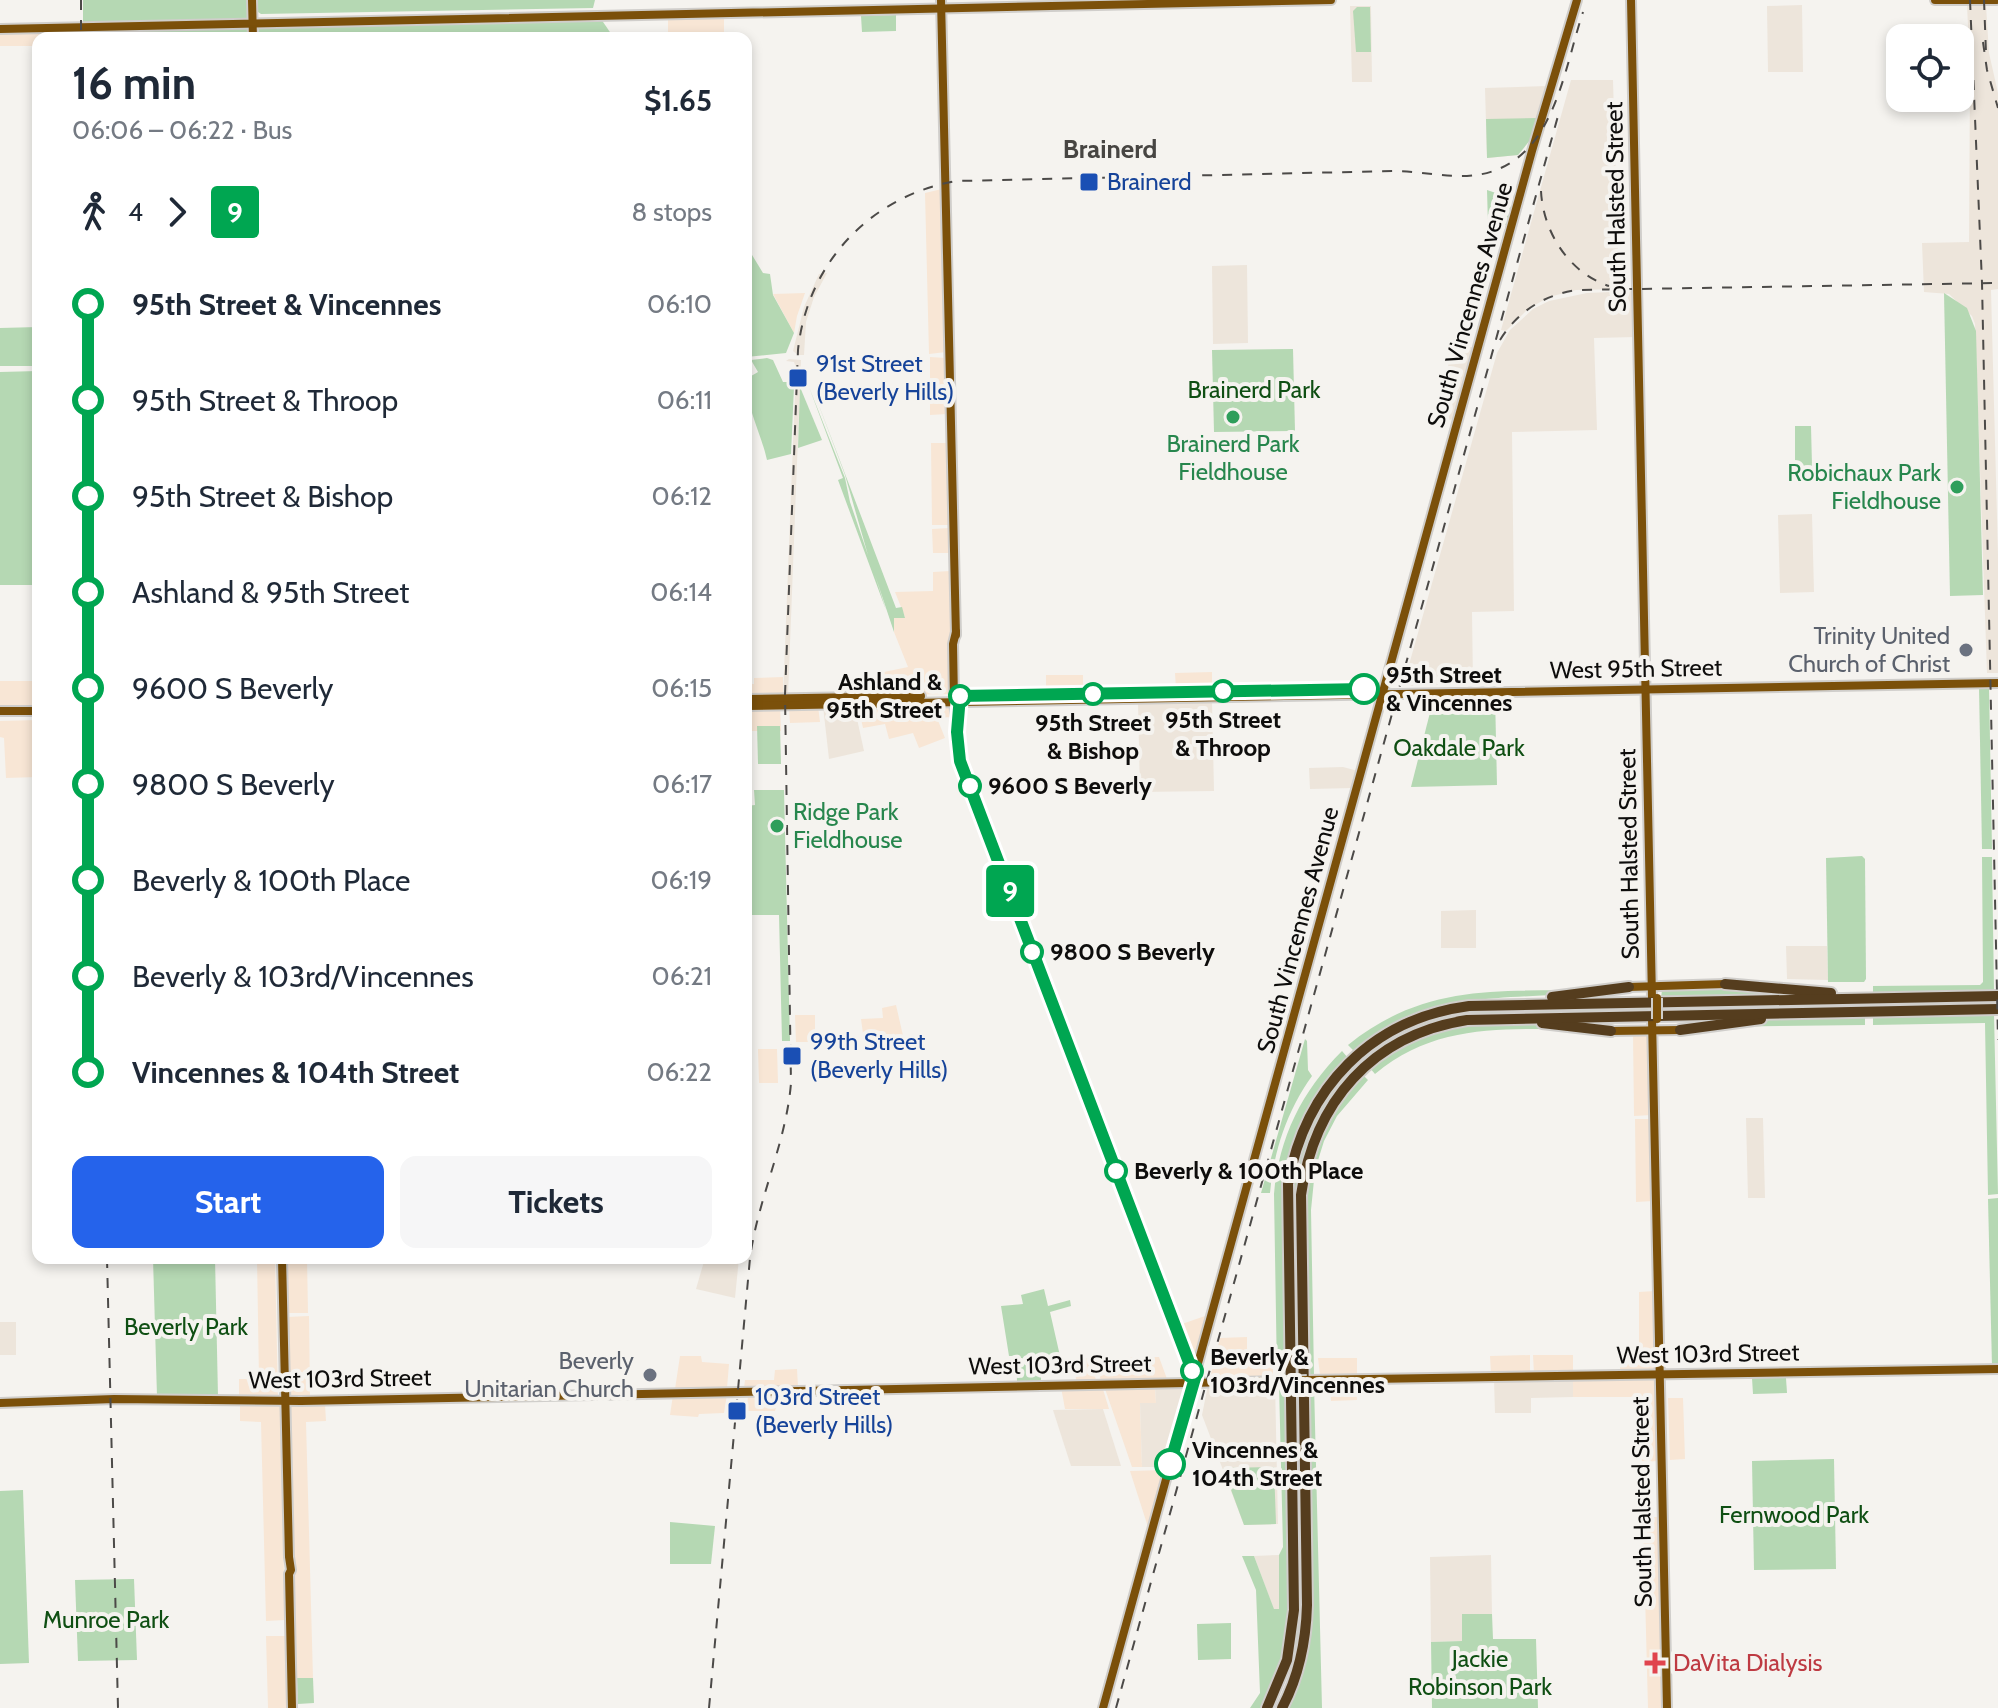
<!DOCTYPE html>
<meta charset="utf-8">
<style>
body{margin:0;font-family:Cabin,sans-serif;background:#f6f6f7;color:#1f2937;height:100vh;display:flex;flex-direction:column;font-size:30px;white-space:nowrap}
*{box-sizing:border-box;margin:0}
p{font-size:26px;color:#747a83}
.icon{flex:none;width:44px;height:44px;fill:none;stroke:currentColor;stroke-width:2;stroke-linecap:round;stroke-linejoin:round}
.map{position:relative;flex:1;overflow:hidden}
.drawer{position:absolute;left:32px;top:32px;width:720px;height:1232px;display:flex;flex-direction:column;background:#fff;border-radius:16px;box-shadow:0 4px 12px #0003}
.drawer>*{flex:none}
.badge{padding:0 16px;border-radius:6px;font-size:28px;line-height:52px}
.controls{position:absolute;left:1886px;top:24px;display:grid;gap:16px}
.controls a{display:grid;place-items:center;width:88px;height:88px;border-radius:16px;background:#fff;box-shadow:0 4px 12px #0003;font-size:40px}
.map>.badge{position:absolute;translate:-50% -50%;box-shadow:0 0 0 4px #fff}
.legs{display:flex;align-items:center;gap:12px;height:88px;padding:0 40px;font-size:26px}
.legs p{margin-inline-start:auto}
.overview{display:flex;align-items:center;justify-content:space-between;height:136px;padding:0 40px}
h1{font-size:44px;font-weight:700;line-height:60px}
.primary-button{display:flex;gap:16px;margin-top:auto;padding:16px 40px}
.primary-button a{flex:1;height:92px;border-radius:16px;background:#2563eb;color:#fff;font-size:32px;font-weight:700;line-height:92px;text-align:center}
.primary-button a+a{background:#f6f6f7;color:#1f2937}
ul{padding:0 40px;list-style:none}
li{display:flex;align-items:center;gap:28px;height:96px;font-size:30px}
li i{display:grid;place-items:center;width:12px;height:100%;margin:0 10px;background:currentColor}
li i::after{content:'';width:20px;height:20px;margin:-10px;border:6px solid;border-radius:50%;background:#fff}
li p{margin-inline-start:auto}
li:first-child i{background:linear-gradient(#0000 50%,currentColor 0)}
li:last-child i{background:linear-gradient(currentColor 50%,#0000 0)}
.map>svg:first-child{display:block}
.commercial{fill:#f8e6d5}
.built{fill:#ede5db}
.green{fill:#b5d8b3}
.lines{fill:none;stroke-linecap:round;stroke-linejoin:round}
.major-casing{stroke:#d0cecb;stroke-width:12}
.highway-casing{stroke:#d0cecb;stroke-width:14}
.major{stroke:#7b500a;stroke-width:8}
.highway{stroke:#553d1e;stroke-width:10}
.rail{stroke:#4c4a48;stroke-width:2;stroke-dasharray:10 10;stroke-linecap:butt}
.major-bridge-casing{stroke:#d0cecb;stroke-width:12;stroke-linecap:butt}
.major-bridge{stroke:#7b500a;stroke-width:8}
.line-1-casing{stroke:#fff;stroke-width:18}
.line-1{stroke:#00a651;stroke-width:12}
.transit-dot{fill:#1a4fb4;stroke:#f5f3ef;stroke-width:3}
.leisure-dot{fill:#2e9e5b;stroke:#f5f3ef;stroke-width:3}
.worship-dot{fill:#6b7280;stroke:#f5f3ef;stroke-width:3}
.stop-1-dot{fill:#fff;stroke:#00a651;stroke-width:4}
.health-dot{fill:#e0444e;stroke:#f5f3ef;stroke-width:3}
.labels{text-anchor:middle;stroke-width:8;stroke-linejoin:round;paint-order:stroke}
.transit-label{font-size:24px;fill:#164399;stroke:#f5f3ef;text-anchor:start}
.street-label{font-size:24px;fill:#0e0d0c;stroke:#f5f3ef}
.park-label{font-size:24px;fill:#0f4f13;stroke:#f5f3ef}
.leisure-label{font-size:24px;fill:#27864d;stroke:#f5f3ef}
.worship-label{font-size:24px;fill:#5b616d;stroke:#f5f3ef;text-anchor:end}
.stop-label{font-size:24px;font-weight:bold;fill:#0e0d0c;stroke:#f5f3ef;text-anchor:start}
.health-label{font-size:24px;fill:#be3a42;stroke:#f5f3ef;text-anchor:start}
.neighbourhood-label{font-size:26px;font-weight:bold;fill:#474542;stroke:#f5f3ef}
</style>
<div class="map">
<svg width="1998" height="1708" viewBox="0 0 1998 1708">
<rect width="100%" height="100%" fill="#f5f3ef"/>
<g class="commercial">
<polygon points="724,17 724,35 668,35 668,19"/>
<polygon points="59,29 60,38 38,38 38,46 0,46 0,31"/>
<polygon points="942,189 946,352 929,354 925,193"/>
<polygon points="805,293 797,316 794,333 773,294"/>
<polygon points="930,357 946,358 947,414 930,415"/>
<polygon points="931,443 948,443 949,525 932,525"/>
<polygon points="949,528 950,553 933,553 932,529"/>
<polygon points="950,571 952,694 884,695 884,672 908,667 894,632 894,618 905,617 895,592 933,591 933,572"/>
<polygon points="1212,672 1212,689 1176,689 1175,673"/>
<polygon points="1046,675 1083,675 1083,690 1046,691"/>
<polygon points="783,677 783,697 746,697 746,684 754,684 754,678"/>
<polygon points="0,681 38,681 38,708 0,709"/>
<polygon points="951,703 952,717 937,718 945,738 919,748 913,733 889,739 885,724 863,728 858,705"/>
<polygon points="780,706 781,731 746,731 746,707"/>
<polygon points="789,706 818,706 820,722 790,723"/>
<polygon points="38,720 38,777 6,778 4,738 0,737 0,721"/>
<polygon points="896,1005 904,1040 864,1041 861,1019 883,1018 882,1008"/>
<polygon points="795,1015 815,1015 815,1042 796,1042"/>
<polygon points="1633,1033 1647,1033 1649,1036 1652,1115 1634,1116"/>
<polygon points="758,1049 777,1049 778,1083 759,1083"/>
<polygon points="1635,1119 1652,1119 1653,1201 1636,1202"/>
<polygon points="257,1258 275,1258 278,1397 239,1397 239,1379 259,1379"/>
<polygon points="286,1258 307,1258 308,1313 287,1313"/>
<polygon points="1655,1291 1657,1372 1620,1373 1620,1354 1639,1354 1639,1292"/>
<polygon points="1208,1315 1194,1364 1179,1325"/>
<polygon points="309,1316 310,1397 291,1397 289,1394 287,1317"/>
<polygon points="1247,1337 1247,1358 1273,1359 1273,1377 1210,1378 1220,1338"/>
<polygon points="1530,1355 1530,1374 1491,1374 1490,1356"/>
<polygon points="1533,1355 1573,1355 1573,1373 1534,1374"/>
<polygon points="680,1356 701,1356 702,1362 729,1364 727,1388 675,1389"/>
<polygon points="1159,1357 1167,1379 1101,1381 1095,1358"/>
<polygon points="1075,1358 1090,1358 1096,1380 1076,1381"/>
<polygon points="1318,1358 1357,1358 1357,1376 1320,1375"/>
<polygon points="797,1369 798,1387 744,1388 745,1380 774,1380 775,1370"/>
<polygon points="1657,1379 1659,1461 1642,1462 1640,1397 1573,1397 1573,1380"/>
<polygon points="1330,1382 1356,1382 1357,1400 1331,1401"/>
<polygon points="1102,1386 1109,1409 1065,1409 1061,1387"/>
<polygon points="1104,1386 1155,1386 1156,1403 1140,1404 1142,1467 1132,1467"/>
<polygon points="799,1392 799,1406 776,1407 775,1411 747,1411 748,1394"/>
<polygon points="727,1394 724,1413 699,1414 698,1417 670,1415 673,1395"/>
<polygon points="1668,1398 1683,1398 1685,1459 1670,1460"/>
<polygon points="280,1404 285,1620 266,1621 261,1422 240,1421 240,1405"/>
<polygon points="325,1404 326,1421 306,1422 313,1678 297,1678 291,1405"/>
<polygon points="1165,1470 1149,1527 1148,1527 1130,1471"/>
<polygon points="1643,1517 1660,1517 1665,1708 1648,1708"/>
<polygon points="266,1636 286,1636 287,1708 268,1708"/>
</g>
<g class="built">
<polygon points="1802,5 1803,72 1768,72 1767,6"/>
<polygon points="1967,5 1986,5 1989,53 1998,93 1998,289 1991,290 1998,555 1998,673 1987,673 1975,324 1972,316 1949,294 1924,292 1922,243 1969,242 1970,70"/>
<polygon points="1350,6 1371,6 1372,82 1352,82"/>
<polygon points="1571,80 1613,80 1619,289 1576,290 1549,297 1528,309 1506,331 1501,330"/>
<polygon points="1547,86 1531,139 1518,155 1487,158 1485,88"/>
<polygon points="1247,265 1248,343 1213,344 1212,266"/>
<polygon points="827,273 814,297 806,322 804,355 798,355 793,351 804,307 819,274"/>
<polygon points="1635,291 1636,337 1594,338 1597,430 1512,432 1514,611 1472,612 1473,684 1403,686 1497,353 1510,330 1533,309 1549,301 1587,293"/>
<polygon points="1448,347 1474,347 1454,419 1449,420"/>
<polygon points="789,359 801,360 788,696 783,697 796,368 794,362 786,361"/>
<polygon points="1812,514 1814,592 1780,593 1778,515"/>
<polygon points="1212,701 1214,791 1140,792 1138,702"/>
<polygon points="854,705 864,751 829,759 823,706"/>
<polygon points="1343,767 1358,771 1353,788 1310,789 1309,768"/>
<polygon points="1476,910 1476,948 1441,948 1441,911"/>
<polygon points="1786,946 1827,946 1828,980 1787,979"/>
<polygon points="1746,1118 1763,1118 1765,1198 1748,1198"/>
<polygon points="705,1258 739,1258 735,1298 696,1289"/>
<rect x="0" y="1322" width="16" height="33"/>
<polygon points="1494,1380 1573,1380 1573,1397 1531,1398 1531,1413 1495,1413"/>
<polygon points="1275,1383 1278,1524 1244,1525 1202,1415 1208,1385"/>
<polygon points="1155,1386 1187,1388 1166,1467 1142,1467 1140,1403 1156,1403"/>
<polygon points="1103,1409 1121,1466 1071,1466 1053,1410"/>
<polygon points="1279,1555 1280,1610 1274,1610 1254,1556"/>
<polygon points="1491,1555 1492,1614 1462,1614 1463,1641 1431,1642 1430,1557"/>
</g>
<g class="green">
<polygon points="83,0 247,0 248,38 83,38"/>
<polygon points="258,0 595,0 593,8 261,14 258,12"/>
<polygon points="1357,7 1370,7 1371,52 1356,52 1353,11"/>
<polygon points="896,15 896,31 862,32 861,16"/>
<polygon points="601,19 614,38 259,38 259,27"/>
<polygon points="1537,118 1531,139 1518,155 1487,158 1486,119"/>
<polygon points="1487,190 1496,193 1496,200 1513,205 1507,225 1488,225"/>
<polygon points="746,245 763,273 770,274 773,295 794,333 786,353 746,357"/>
<polygon points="1944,293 1967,308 1976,331 1983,595 1950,596"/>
<polygon points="38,327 38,366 0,366 0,328"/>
<polygon points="1293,349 1295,431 1214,432 1212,350"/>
<path d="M767 358 773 360 783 382H792L794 387 791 454 767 460C761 433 746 407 746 379L758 372 751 360Z"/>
<polygon points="38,371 38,585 0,585 0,372"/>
<polygon points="800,387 822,440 798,448"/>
<polygon points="809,387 845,478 850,502 868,555 845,475 812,387 896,608 902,607 905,618 894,618 894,632 875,575 886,610 838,480 843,478"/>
<polygon points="1795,426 1811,426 1812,466 1795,466"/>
<polygon points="1979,687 1989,687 1992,849 1982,849"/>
<polygon points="1495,695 1497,785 1411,787 1434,697"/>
<polygon points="757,726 780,726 781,764 758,764"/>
<polygon points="754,790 784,790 790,1041 782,1041 779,915 746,915 746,806 755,805"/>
<polygon points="1862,856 1865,859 1866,979 1864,982 1828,982 1826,858"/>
<polygon points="1982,857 1992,857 1994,991 1873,993 1873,986 1980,985 1983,982"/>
<polygon points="1730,987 1815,994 1661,998 1662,990"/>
<path d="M1600 990C1500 1004 1441 984 1355 1052L1348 1045C1427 981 1504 992 1600 990Z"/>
<path d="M1647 1006 1648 1011C1613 1012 1578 1012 1543 1013 1472 1014 1421 1016 1364 1061L1360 1057 1390 1036 1426 1019 1466 1010Z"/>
<polygon points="1994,1014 1998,1194 1988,1195 1985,1023 1873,1025 1873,1016"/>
<polygon points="1865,1016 1865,1025 1703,1027 1768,1020"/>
<path d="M1526 1023 1585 1029C1508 1030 1439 1021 1375 1074L1369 1067 1414 1039 1463 1024Z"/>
<path d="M1305 1039 1307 1041 1308 1070 1312 1076C1287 1111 1274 1150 1270 1193H1261Z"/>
<path d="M1342 1051 1348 1058C1285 1123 1282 1178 1283 1264 1284 1301 1285 1338 1286 1376H1277L1274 1194C1279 1137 1302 1091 1342 1051Z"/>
<path d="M1353 1064 1357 1068C1291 1136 1295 1193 1297 1281L1293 1283 1291 1190 1296 1162 1321 1103Z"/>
<path d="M1362 1074 1368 1080 1337 1116 1324 1141 1315 1170 1311 1210 1314 1375H1307C1305 1309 1291 1180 1325 1123 1335 1106 1350 1090 1362 1074Z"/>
<polygon points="1998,1198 1998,1366 1992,1366 1988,1199"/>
<polygon points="153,1258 215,1258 218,1396 157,1396"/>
<polygon points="1044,1289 1048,1306 1070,1300 1071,1306 1050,1312 1060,1356 1041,1356 1041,1381 1017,1381 1016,1356 1009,1356 1001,1306 1023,1304 1021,1295"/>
<polygon points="1752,1378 1786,1378 1787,1393 1753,1394"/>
<polygon points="1279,1384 1286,1384 1290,1607 1283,1657 1262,1708 1250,1708 1260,1693 1256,1590 1242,1556 1254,1556 1274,1609 1279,1609 1279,1555 1283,1547"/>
<polygon points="1294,1384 1299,1384 1303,1609 1294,1668 1291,1658 1298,1609"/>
<polygon points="1307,1384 1314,1384 1322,1708 1286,1708 1304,1662"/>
<polygon points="1834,1459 1836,1569 1754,1570 1752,1461"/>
<polygon points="1274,1467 1276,1524 1244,1525 1223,1468"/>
<polygon points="23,1490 29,1663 0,1664 0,1491"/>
<polygon points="670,1522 715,1526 711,1564 670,1564"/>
<polygon points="134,1579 137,1660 78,1661 75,1580"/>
<polygon points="1462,1614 1492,1614 1493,1639 1536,1639 1538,1708 1432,1708 1431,1642 1462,1641"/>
<polygon points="1231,1623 1231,1659 1198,1660 1197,1624"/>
<polygon points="297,1678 313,1678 314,1703 298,1704"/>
</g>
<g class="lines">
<defs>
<g id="major">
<polyline points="252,0 253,38"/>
<polyline points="941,0 956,635"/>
<polyline points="1631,0 1652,998"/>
<polyline points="1935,0 1996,0"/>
<polyline points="0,29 1331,0"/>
<polyline points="956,632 953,644 954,701 960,761 1194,1377"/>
<polyline points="746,699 921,696"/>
<polyline points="746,706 1998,683"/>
<polyline points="0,711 38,711"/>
<polyline points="1629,987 1725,984"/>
<polyline points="1652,1019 1667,1708"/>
<polyline points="1611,1031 1680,1030"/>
<polyline points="282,1258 289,1557 291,1570 289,1574 292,1708"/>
<polyline points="1307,1380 1998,1369"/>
<polyline points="0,1403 114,1399 301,1401 1285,1381"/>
<polyline points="1103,1708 1532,151 1577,0"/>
</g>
<g id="highway">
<polyline points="1725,984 1831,993"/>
<polyline points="1552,997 1629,987"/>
<polyline points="1542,1023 1611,1031"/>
<polyline points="1680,1030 1761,1019"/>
<path d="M1267 1708 1287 1660 1294 1610 1288 1184C1305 1088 1371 1019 1469 1006L1998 996"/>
<path d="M1282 1708C1299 1676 1306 1641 1307 1605L1301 1195C1314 1102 1372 1035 1467 1020L1998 1009"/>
</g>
</defs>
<use href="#major" class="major-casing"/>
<use href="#highway" class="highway-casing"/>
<use href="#major" class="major"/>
<use href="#highway" class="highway"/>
<g class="rail">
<polyline points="81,0 81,38"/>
<polyline points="1970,0 1982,283 1998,1040"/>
<polyline points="1984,0 1986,53"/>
<polyline points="1983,42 1987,70 1998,108"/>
<path d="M1541 191C1543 232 1569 273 1609 286"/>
<path d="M1500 340C1518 311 1544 295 1577 290L1998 283"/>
<polyline points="107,1258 118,1708"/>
<path d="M709 1708 750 1258C758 1198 786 1144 791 1083L785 695 798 350C807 264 870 196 956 181L1393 171C1418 171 1443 177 1467 176 1553 171 1562 75 1583 12"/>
<polyline points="1116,1708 1558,116"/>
</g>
<defs>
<g id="major-bridge">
<polyline points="1657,998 1657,1019"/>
<polyline points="1285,1381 1307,1380"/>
</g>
</defs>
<use href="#major-bridge" class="major-bridge-casing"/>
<use href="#major-bridge" class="major-bridge"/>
</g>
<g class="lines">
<defs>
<polyline id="line-1" points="1170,1464 1195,1378 960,761 957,732 960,696 1364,689"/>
</defs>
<use href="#line-1" class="line-1-casing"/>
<use href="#line-1" class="line-1"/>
</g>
<g class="transit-dot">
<rect x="1079" y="172" width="20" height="20" rx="4"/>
<rect x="788" y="368" width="20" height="20" rx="4"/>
<rect x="782" y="1046" width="20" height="20" rx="4"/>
<rect x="727" y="1401" width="20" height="20" rx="4"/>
</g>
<g class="leisure-dot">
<circle cx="1233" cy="417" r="8"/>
<circle cx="1957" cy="487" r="8"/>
<circle cx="777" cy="826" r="8"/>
</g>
<g class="worship-dot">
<circle cx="1966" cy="650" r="8"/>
<circle cx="650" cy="1375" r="8"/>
</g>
<g class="stop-1-dot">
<circle cx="1364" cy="689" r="14"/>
<circle cx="1223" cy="691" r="10"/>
<circle cx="1093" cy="694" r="10"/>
<circle cx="960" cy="696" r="10"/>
<circle cx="970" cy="786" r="10"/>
<circle cx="1032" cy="952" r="10"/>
<circle cx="1116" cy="1171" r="10"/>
<circle cx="1192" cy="1371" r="10"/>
<circle cx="1170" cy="1464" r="14"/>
</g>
<path class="health-dot" d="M1651 1651h8v8h8v8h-8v8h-8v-8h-8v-8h8z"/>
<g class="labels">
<g class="transit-label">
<text x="1107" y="190">Brainerd</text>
<text x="816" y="372">91st Street<tspan x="816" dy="28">(Beverly Hills)</tspan></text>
<text x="810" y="1050">99th Street<tspan x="810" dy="28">(Beverly Hills)</tspan></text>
<text x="755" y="1405">103rd Street<tspan x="755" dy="28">(Beverly Hills)</tspan></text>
</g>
<g class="street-label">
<text transform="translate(1616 207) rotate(-91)" y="8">South Halsted Street</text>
<text transform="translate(1470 305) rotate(-74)" y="8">South Vincennes Avenue</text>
<text transform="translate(1636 669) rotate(-1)" y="8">West 95th Street</text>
<text transform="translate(1629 854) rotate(-91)" y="8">South Halsted Street</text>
<text transform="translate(1298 930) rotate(-75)" y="8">South Vincennes Avenue</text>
<text transform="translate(1708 1354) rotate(-1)" y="8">West 103rd Street</text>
<text transform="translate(1060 1365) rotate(-1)" y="8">West 103rd Street</text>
<text transform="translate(340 1379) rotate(-1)" y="8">West 103rd Street</text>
<text transform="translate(1642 1502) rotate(-91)" y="8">South Halsted Street</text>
</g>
<g class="park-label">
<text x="1254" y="398">Brainerd Park</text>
<text x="1459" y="756">Oakdale Park</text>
<text x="186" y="1335">Beverly Park</text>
<text x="1794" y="1523">Fernwood Park</text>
<text x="106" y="1628">Munroe Park</text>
<text x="1480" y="1667">Jackie<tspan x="1480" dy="28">Robinson Park</tspan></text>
</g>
<g class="leisure-label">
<text x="1233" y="452">Brainerd Park<tspan x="1233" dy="28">Fieldhouse</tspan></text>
<text x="1941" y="481" text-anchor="end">Robichaux Park<tspan x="1941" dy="28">Fieldhouse</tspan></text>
<text x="793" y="820" text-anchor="start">Ridge Park<tspan x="793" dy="28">Fieldhouse</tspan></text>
</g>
<g class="worship-label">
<text x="1950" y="644">Trinity United<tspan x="1950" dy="28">Church of Christ</tspan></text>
<text x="634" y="1369">Beverly<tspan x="634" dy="28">Unitarian Church</tspan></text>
</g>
<g class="stop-label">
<text x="1386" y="683">95th Street<tspan x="1386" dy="28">&amp; Vincennes</tspan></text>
<text x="942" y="690" text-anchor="end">Ashland &amp;<tspan x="942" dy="28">95th Street</tspan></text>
<text x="1223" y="728" text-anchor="middle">95th Street<tspan x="1223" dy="28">&amp; Throop</tspan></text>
<text x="1093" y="731" text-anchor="middle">95th Street<tspan x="1093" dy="28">&amp; Bishop</tspan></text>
<text x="988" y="794">9600 S Beverly</text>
<text x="1050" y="960">9800 S Beverly</text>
<text x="1134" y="1179">Beverly &amp; 100th Place</text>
<text x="1210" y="1365">Beverly &amp;<tspan x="1210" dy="28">103rd/Vincennes</tspan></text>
<text x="1192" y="1458">Vincennes &amp;<tspan x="1192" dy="28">104th Street</tspan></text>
</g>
<g class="health-label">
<text x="1673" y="1671">DaVita Dialysis</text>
</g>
<g class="neighbourhood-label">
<text x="1110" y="158">Brainerd</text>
</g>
</g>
</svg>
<div class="controls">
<a><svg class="icon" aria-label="locate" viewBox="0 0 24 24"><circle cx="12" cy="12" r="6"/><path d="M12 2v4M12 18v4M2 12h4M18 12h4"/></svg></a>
</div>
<b class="badge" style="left:1010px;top:891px;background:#00a651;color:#fff">9</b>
<section class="drawer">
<div class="overview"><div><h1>16 min</h1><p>06:06 – 06:22 · Bus</p></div><b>$1.65</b></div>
<div class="legs"><svg class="icon" aria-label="walk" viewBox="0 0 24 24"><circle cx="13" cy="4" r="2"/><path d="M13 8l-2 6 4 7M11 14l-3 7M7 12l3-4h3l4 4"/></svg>4<svg class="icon" aria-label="forward" viewBox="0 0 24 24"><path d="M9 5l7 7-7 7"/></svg><b class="badge" style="background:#00a651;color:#fff">9</b><p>8 stops</p></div>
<ul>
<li><i style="color:#00a651"></i><b>95th Street &amp; Vincennes</b><p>06:10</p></li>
<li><i style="color:#00a651"></i><span>95th Street &amp; Throop</span><p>06:11</p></li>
<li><i style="color:#00a651"></i><span>95th Street &amp; Bishop</span><p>06:12</p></li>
<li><i style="color:#00a651"></i><span>Ashland &amp; 95th Street</span><p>06:14</p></li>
<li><i style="color:#00a651"></i><span>9600 S Beverly</span><p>06:15</p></li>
<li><i style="color:#00a651"></i><span>9800 S Beverly</span><p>06:17</p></li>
<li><i style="color:#00a651"></i><span>Beverly &amp; 100th Place</span><p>06:19</p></li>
<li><i style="color:#00a651"></i><span>Beverly &amp; 103rd/Vincennes</span><p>06:21</p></li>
<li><i style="color:#00a651"></i><b>Vincennes &amp; 104th Street</b><p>06:22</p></li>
</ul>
<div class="primary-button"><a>Start</a><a>Tickets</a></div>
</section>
</div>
